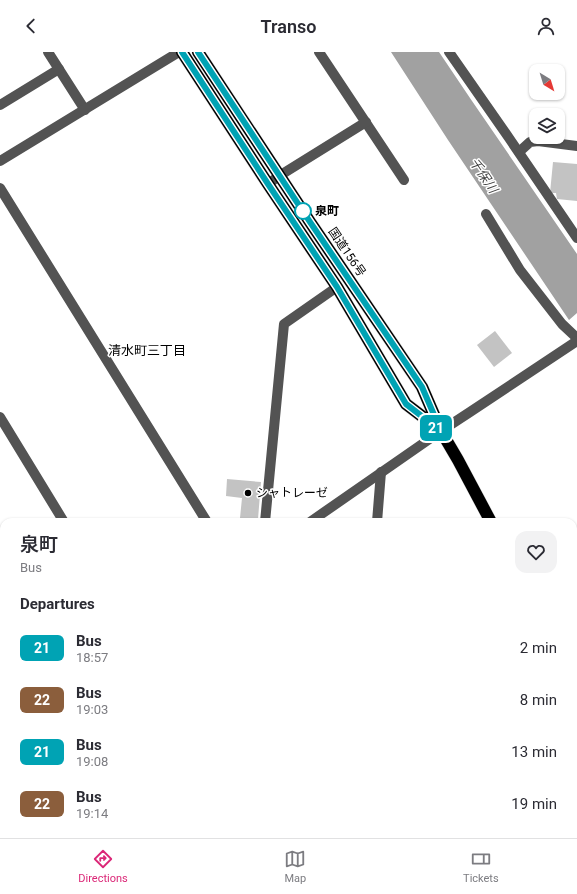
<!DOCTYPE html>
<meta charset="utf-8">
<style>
body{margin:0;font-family:Roboto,"Noto Sans JP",sans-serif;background:#f2f2f3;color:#2b2b33;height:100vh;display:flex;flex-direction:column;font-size:15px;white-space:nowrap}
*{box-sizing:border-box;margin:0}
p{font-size:13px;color:#7c7c81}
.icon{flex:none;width:22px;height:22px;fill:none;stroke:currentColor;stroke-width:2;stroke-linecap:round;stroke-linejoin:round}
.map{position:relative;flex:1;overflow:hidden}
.side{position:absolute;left:0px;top:466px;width:577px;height:320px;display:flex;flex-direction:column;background:#fff;border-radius:12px 12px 0 0;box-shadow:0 1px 3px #0004}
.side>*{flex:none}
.badge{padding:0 8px;border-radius:6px;font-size:14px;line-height:26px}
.needle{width:26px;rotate:142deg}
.buttons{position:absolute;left:529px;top:12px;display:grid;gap:8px}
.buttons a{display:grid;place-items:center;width:36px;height:36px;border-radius:8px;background:#fff;box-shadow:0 1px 3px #0004;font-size:20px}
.map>.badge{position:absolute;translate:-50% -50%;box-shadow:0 0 0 2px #fff}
h2{padding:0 20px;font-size:15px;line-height:36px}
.round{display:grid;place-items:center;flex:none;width:42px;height:42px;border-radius:12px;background:#f2f2f3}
.head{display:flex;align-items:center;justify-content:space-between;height:68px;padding:0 20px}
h1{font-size:19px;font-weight:600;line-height:30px}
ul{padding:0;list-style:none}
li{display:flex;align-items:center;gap:12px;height:52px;padding:0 20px}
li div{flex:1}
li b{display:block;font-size:15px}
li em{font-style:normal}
li .badge{min-width:44px;font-weight:700;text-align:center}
header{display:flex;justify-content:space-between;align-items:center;height:52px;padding:0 20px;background:#fff;font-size:18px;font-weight:600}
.dock{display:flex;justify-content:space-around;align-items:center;height:56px;border-top:1px solid #e1e1e2;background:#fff;font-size:11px;color:#7c7c81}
.dock a{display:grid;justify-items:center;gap:2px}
.dock .selected{color:#db2777}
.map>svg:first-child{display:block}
.water{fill:#a1a1a1}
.building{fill:#c3c3c3}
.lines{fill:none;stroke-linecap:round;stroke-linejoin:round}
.highway-casing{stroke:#dbdbdb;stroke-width:13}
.minor{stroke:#535353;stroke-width:10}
.highway{stroke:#000;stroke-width:12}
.line-casing{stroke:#fff;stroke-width:9}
.line{stroke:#00a3b4;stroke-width:6}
.stop-dot{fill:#fff;stroke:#00a3b4;stroke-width:2}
.poi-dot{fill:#000;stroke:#fff;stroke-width:1.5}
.labels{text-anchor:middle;stroke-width:3;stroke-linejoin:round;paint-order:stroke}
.stop-label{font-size:12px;font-weight:bold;fill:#000;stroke:#fff;text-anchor:start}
.street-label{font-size:12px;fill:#000;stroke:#fff}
.poi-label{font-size:12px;fill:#000;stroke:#fff;text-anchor:start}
.water-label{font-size:13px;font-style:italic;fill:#424242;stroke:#fff}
.neighbourhood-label{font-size:13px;fill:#000;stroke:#fff}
</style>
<header><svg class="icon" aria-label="back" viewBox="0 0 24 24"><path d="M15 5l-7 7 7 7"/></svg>Transo<svg class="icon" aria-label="person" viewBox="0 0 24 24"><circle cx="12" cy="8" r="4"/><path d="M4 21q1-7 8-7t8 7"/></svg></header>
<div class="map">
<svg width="577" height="786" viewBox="0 0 577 786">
<rect width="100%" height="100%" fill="#fff"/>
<polygon class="water" points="391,0 439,0 472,49 577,202 577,261 569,268 448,88"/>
<g class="building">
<polygon points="553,110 577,112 577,149 557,147 556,141 550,141"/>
<polygon points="495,279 512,301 494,315 477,293"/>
<polygon points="227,427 261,430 258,467 240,466 242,446 226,444"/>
<polygon points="0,625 4,632 4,649 1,651"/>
</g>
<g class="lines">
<defs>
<g id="highway">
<polyline points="182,0 268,132 337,235 406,352 440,378"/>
<polyline points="198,0 310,170 422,335 441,379 458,408 491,470"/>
<polyline points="479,786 480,782"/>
</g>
</defs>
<use href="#highway" class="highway-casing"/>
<g class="minor">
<polyline points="48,0 85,58"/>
<polyline points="319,0 404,128"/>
<polyline points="449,0 509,86 577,186"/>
<polyline points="0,53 59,17"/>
<polyline points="519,100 530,90 538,89 577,94"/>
<polyline points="0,109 179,0"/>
<polyline points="268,132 279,124 366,70"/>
<polyline points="0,136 207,470"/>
<polyline points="486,162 520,218 562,272 577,286"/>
<polyline points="0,365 64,470"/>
<polyline points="265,470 284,272 337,235"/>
<polyline points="310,470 441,379 470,360 577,289"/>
<polyline points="377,470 381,420"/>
<polyline points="573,511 577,511"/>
<polyline points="573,585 577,590"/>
<polyline points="0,586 4,592"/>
<polyline points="0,676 4,674"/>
<polyline points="0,728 4,689"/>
<polyline points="0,780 4,780"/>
<polyline points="24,782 67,786"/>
<polyline points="111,786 112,782"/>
<polyline points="230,786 231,782"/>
<polyline points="347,786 348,782"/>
</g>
<use href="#highway" class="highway"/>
</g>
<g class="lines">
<defs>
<polyline id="line" points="182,0 268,132 337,235 406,352 441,379 422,335 310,170 198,0"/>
</defs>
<use href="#line" class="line-casing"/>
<use href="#line" class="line"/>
</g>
<circle class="stop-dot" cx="303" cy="159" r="8"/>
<circle class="poi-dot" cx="248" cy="441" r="4"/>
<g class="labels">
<g class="stop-label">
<text x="315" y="163">泉町</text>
</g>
<g class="street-label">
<text transform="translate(347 200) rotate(56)" y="4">国道156号</text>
</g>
<g class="poi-label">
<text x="256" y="445">シャトレーゼ</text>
</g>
<g class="water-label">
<text transform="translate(484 123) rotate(56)" y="5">千保川</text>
</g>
<g class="neighbourhood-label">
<text x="147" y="303">清水町三丁目</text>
</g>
</g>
</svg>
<div class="buttons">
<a><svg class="needle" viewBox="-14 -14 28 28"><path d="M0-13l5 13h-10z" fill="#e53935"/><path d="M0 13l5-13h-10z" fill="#7c7c81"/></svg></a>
<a><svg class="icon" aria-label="layers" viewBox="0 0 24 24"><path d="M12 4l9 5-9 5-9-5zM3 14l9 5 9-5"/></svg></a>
</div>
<b class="badge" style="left:436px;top:376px;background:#00a3b4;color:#fff">21</b>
<section class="side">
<div class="head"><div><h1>泉町</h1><p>Bus</p></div><a class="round"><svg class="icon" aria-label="heart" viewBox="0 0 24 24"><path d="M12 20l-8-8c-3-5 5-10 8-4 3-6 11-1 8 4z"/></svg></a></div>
<h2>Departures</h2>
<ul>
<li><span class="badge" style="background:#00a3b4;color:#fff">21</span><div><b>Bus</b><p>18:57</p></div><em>2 min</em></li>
<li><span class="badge" style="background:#8b5e3c;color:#fff">22</span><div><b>Bus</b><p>19:03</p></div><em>8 min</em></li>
<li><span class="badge" style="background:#00a3b4;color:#fff">21</span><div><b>Bus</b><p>19:08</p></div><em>13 min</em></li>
<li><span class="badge" style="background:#8b5e3c;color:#fff">22</span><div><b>Bus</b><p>19:14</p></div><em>19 min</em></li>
</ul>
</section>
</div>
<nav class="dock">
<a class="selected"><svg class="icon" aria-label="directions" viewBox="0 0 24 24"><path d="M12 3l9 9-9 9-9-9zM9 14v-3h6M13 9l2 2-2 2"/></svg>Directions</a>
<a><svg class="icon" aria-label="map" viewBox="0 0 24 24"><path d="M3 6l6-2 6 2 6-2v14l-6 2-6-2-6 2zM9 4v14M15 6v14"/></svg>Map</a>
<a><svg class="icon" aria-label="tickets" viewBox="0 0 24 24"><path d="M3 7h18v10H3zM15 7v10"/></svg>Tickets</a>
</nav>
